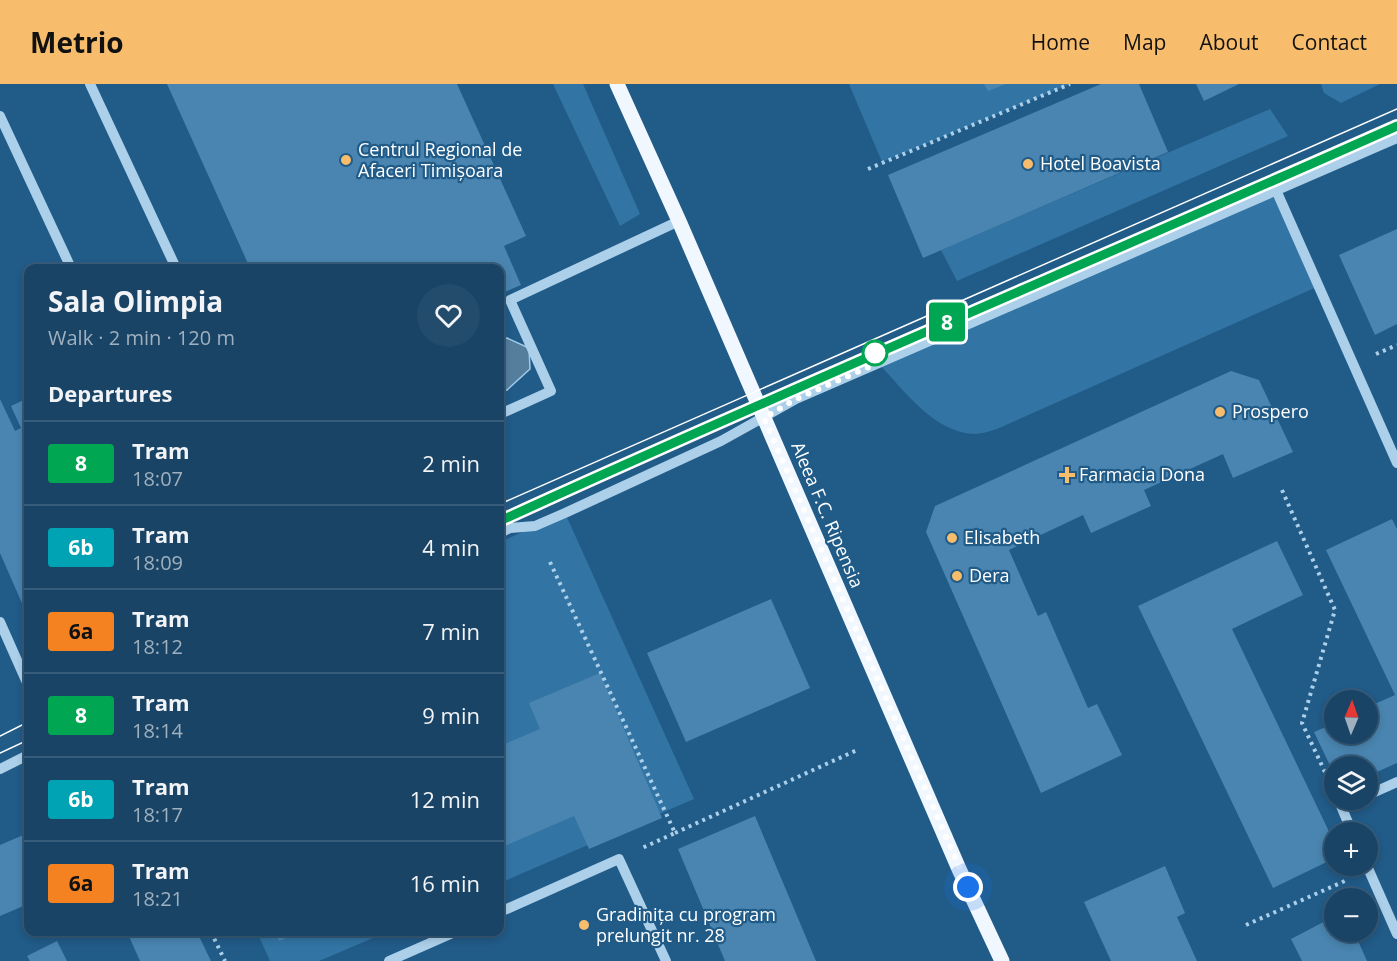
<!DOCTYPE html>
<meta charset="utf-8">
<style>
body{margin:0;font-family:"Open Sans",sans-serif;background:#224b6c;color:#f1f3f6;height:100vh;display:flex;flex-direction:column;font-size:22px;white-space:nowrap}
*{box-sizing:border-box;margin:0}
p{font-size:20px;color:#9fb0bf}
.icon{flex:none;width:33px;height:33px;fill:none;stroke:currentColor;stroke-width:2;stroke-linecap:round;stroke-linejoin:round}
.map{position:relative;flex:1;overflow:hidden}
.side{position:absolute;left:24px;top:180px;width:480px;height:672px;display:flex;flex-direction:column;background:#194466;border-radius:12px;box-shadow:0 3px 9px #0003,0 0 0 2px #375c7a}
.side>*{flex:none}
.badge{padding:0 12px;border-radius:4px;font-size:21px;line-height:39px}
.needle{width:39px;rotate:2deg}
.buttons{position:absolute;left:1324px;top:606px;display:grid;gap:12px}
.buttons a{display:grid;place-items:center;width:54px;height:54px;border-radius:50%;background:#194466;box-shadow:0 3px 9px #0003,0 0 0 2px #375c7a;font-size:30px}
.you{position:absolute;width:30px;height:30px;margin:-15px;border:4px solid #fff;border-radius:50%;background:#1a73e8;box-shadow:0 0 0 9px #1a73e833}
.map>.badge{position:absolute;translate:-50% -50%;box-shadow:0 0 0 3px #fff}
h2{padding:0 24px;font-size:22px;line-height:54px}
.round{display:grid;place-items:center;flex:none;width:63px;height:63px;border-radius:32px;background:#224b6c}
.overview{display:flex;align-items:center;justify-content:space-between;height:102px;padding:0 24px}
h1{font-size:28px;font-weight:700;line-height:45px}
ul{padding:0;list-style:none}
li{display:flex;align-items:center;gap:18px;height:84px;padding:0 24px;border-top:2px solid #375c7a}
li div{flex:1}
li b{display:block;font-size:22px}
li em{font-style:normal}
li .badge{min-width:66px;font-weight:700;text-align:center}
header{display:flex;align-items:center;gap:36px;box-sizing:border-box;height:84px;padding:0 30px;background:#f7bd6d;color:#111}
header strong{font-size:28px}
nav{display:flex;gap:33px;margin-inline-start:auto;font-size:21px}
.map>svg:first-child{display:block}
.green{fill:#3274a4}
.water{fill:#557e9d;stroke:#9fcceb;stroke-width:1.5}
.building{fill:#4985b0}
.lines{fill:none;stroke-linecap:round;stroke-linejoin:round}
.path{stroke:#acd0ea;stroke-width:4;stroke-dasharray:3 4.5;stroke-linecap:butt}
.minor{stroke:#acd0ea;stroke-width:10}
.major{stroke:#f0f7fe;stroke-width:15}
.tram{stroke:#fff;stroke-width:1.5}
.line-casing{stroke:#fff;stroke-width:14}
.line{stroke:#00a651;stroke-width:9}
.walk{stroke:#fff;stroke-width:6;stroke-dasharray:0 10.8}
.poi-dot{fill:#f7bd6d;stroke:#215b88;stroke-width:2}
.stop-dot{fill:#fff;stroke:#00a651;stroke-width:3}
.labels{text-anchor:middle;stroke-width:4.5;stroke-linejoin:round;paint-order:stroke}
.poi-label{font-size:18px;fill:#fff;stroke:#215b88;text-anchor:start}
.street-label{font-size:18px;fill:#fff;stroke:#215b88}
</style>
<header>
<strong>Metrio</strong>
<nav><a>Home</a><a>Map</a><a>About</a><a>Contact</a></nav>
</header>
<div class="map">
<svg width="1397" height="877" viewBox="0 0 1397 877">
<rect width="100%" height="100%" fill="#215b88"/>
<g class="green">
<polygon points="553,0 583,0 640,130 620,142"/>
<polygon points="849,0 1070,0 882,78"/>
<polygon points="1321,0 1380,0 1341,19 1324,9"/>
<polygon points="1270,25 1288,52 957,197 941,166"/>
<path d="M1276 106 1319 202 997 345C990 347 982 350 974 350 933 348 905 307 878 279Z"/>
<polygon points="565,429 694,715 500,799 500,458"/>
<polygon points="257,848 387,848 319,877 270,877"/>
</g>
<polygon class="water" points="507,254 529,264 530,285 507,306 500,307 500,256"/>
<g class="building">
<polygon points="167,0 457,0 526,152 504,162 521,201 500,210 500,184 250,184"/>
<polygon points="984,0 1006,0 988,7"/>
<polygon points="1101,0 1139,0 1168,68 923,174 888,91"/>
<polygon points="1196,0 1239,0 1204,17"/>
<polygon points="1397,145 1397,240 1375,251 1339,171"/>
<polygon points="1231,287 1259,296 1293,368 1233,394 1223,370 1144,406 1151,422 1091,449 1083,431 1009,466 1038,532 1046,528 1088,624 1097,620 1122,671 1041,709 926,448 935,422"/>
<polygon points="28,314 28,533 0,469 0,315 15,347 21,344 11,322"/>
<polygon points="1392,435 1397,445 1397,679 1368,692 1368,682 1335,682 1335,692 1314,648 1335,639 1335,650 1368,650 1368,623 1395,611 1326,466"/>
<polygon points="1277,457 1303,511 1232,545 1335,760 1335,774 1273,804 1138,522"/>
<polygon points="771,515 810,604 686,658 647,569"/>
<polygon points="600,589 662,734 589,765 574,732 500,764 500,662 540,645 529,619"/>
<polygon points="755,732 816,877 725,877 678,765"/>
<polygon points="28,749 28,820 0,832 0,761"/>
<polygon points="1165,782 1185,829 1177,833 1197,877 1111,877 1084,818"/>
<polygon points="1335,832 1335,848 1354,848 1367,877 1302,877 1291,855"/>
<polygon points="127,848 197,848 211,877 140,877"/>
<polygon points="275,848 301,848 279,857"/>
<polygon points="57,857 67,877 30,877 27,872"/>
</g>
<g class="lines">
<g class="path">
<polyline points="868,85 1070,0"/>
<polyline points="1376,270 1397,261"/>
<polyline points="1282,406 1335,526 1302,639 1331,701"/>
<polyline points="550,478 675,749 642,764"/>
<polyline points="675,749 857,666"/>
<polyline points="1246,841 1347,796"/>
<polyline points="211,848 225,877"/>
</g>
<g class="minor">
<polyline points="90,0 176,184"/>
<polyline points="0,32 71,184"/>
<polyline points="1276,106 1397,379"/>
<polyline points="500,330 551,307 510,216 679,137"/>
<polyline points="500,449 510,444 535,442 565,429 721,357 796,315 1397,54"/>
<polyline points="0,538 28,601"/>
<polyline points="0,685 28,671"/>
<polyline points="1368,711 1397,698"/>
<polyline points="1352,748 1341,722 1357,716"/>
<polyline points="1367,782 1397,850"/>
<polyline points="500,828 619,775 666,877"/>
<polyline points="389,877 455,848"/>
</g>
<polyline class="major" points="617,0 679,137 959,785 1002,877"/>
<g class="tram">
<polyline points="500,420 1397,25"/>
<polyline points="500,437 855,277 1276,97 1397,42"/>
<polyline points="0,652 28,638"/>
<polyline points="0,669 28,656"/>
</g>
</g>
<g class="lines">
<defs>
<path id="line" d="M500 437C797 301 1098 175 1397 42"/>
</defs>
<use href="#line" class="line-casing"/>
<use href="#line" class="line"/>
<polyline class="walk" points="875,269 878,279 796,315 764,334 968,803"/>
</g>
<g class="poi-dot">
<circle cx="346" cy="76" r="6"/>
<circle cx="1028" cy="80" r="6"/>
<circle cx="1220" cy="328" r="6"/>
<path d="M1064 382h6v6h6v6h-6v6h-6v-6h-6v-6h6z"/>
<circle cx="952" cy="454" r="6"/>
<circle cx="957" cy="492" r="6"/>
<circle cx="584" cy="841" r="6"/>
</g>
<circle class="stop-dot" cx="875" cy="269" r="12"/>
<g class="labels">
<g class="poi-label">
<text x="358" y="72">Centrul Regional de<tspan x="358" dy="21">Afaceri Timișoara</tspan></text>
<text x="1040" y="86">Hotel Boavista</text>
<text x="1232" y="334">Prospero</text>
<text x="1079" y="397">Farmacia Dona</text>
<text x="964" y="460">Elisabeth</text>
<text x="969" y="498">Dera</text>
<text x="596" y="837">Gradinița cu program<tspan x="596" dy="21">prelungit nr. 28</tspan></text>
</g>
<g class="street-label">
<text transform="translate(827 431) rotate(67)" y="6">Aleea F.C. Ripensia</text>
</g>
</g>
</svg>
<div class="buttons">
<a><svg class="needle" viewBox="-14 -14 28 28"><path d="M0-13l5 13h-10z" fill="#e53935"/><path d="M0 13l5-13h-10z" fill="#9fb0bf"/></svg></a>
<a><svg class="icon" aria-label="layers" viewBox="0 0 24 24"><path d="M12 4l9 5-9 5-9-5zM3 14l9 5 9-5"/></svg></a>
<a>+</a>
<a>−</a>
</div>
<div class="you" style="left:968px;top:803px"></div>
<b class="badge" style="left:947px;top:238px;background:#00a651;color:#fff">8</b>
<section class="side">
<div class="overview"><div><h1>Sala Olimpia</h1><p>Walk · 2 min · 120 m</p></div><a class="round"><svg class="icon" aria-label="heart" viewBox="0 0 24 24"><path d="M12 20l-8-8c-3-5 5-10 8-4 3-6 11-1 8 4z"/></svg></a></div>
<h2>Departures</h2>
<ul>
<li><span class="badge" style="background:#00a651;color:#fff">8</span><div><b>Tram</b><p>18:07</p></div><em>2 min</em></li>
<li><span class="badge" style="background:#00a3b4;color:#fff">6b</span><div><b>Tram</b><p>18:09</p></div><em>4 min</em></li>
<li><span class="badge" style="background:#f58220;color:#111">6a</span><div><b>Tram</b><p>18:12</p></div><em>7 min</em></li>
<li><span class="badge" style="background:#00a651;color:#fff">8</span><div><b>Tram</b><p>18:14</p></div><em>9 min</em></li>
<li><span class="badge" style="background:#00a3b4;color:#fff">6b</span><div><b>Tram</b><p>18:17</p></div><em>12 min</em></li>
<li><span class="badge" style="background:#f58220;color:#111">6a</span><div><b>Tram</b><p>18:21</p></div><em>16 min</em></li>
</ul>
</section>
</div>
